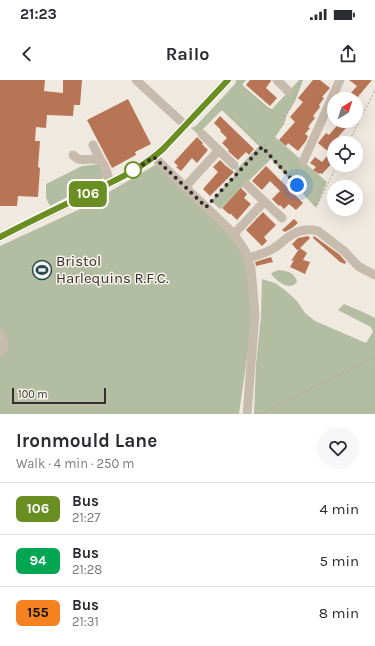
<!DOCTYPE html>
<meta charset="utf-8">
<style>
body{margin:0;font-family:Karla,sans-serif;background:#f7f7f7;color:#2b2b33;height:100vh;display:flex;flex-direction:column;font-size:15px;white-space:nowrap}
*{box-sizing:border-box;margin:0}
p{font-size:13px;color:#7c7c81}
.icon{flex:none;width:22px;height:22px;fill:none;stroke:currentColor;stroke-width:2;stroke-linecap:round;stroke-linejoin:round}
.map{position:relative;height:334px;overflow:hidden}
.drawer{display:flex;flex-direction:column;background:#fff;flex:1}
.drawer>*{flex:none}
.badge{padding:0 8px;border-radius:6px;font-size:14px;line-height:26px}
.needle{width:26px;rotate:38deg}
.fabs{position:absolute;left:327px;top:12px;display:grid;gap:8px}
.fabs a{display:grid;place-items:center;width:36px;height:36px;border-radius:50%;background:#fff;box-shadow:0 4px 16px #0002;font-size:20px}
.scale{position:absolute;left:12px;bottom:10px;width:94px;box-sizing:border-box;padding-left:4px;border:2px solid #362f2b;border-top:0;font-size:11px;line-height:14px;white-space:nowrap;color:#362f2b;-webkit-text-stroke:3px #f8f3ec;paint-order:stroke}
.you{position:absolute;width:20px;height:20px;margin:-10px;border:3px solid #fff;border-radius:50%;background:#1a73e8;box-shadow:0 0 0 6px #1a73e833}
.map>.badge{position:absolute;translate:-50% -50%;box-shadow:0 0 0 2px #fff}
.round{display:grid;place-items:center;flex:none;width:42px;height:42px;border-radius:21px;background:#f7f7f7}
.head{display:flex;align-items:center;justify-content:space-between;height:68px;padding:0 16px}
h1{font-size:19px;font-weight:700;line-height:30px}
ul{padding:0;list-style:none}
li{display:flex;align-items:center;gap:12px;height:52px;padding:0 16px;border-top:1px solid #e1e1e2}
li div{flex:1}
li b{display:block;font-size:15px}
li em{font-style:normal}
li .badge{min-width:44px;font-weight:700;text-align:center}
.status{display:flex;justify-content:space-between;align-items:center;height:28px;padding:0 20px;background:#fff;direction:ltr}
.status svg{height:11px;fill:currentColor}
header{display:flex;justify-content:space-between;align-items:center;height:52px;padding:0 16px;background:#fff;font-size:18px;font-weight:700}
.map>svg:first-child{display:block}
.green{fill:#b2bda1}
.building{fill:#b77556}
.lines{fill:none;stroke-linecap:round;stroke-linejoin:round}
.path{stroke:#b2a597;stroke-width:1;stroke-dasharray:2 2;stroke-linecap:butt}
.minor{stroke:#c7bbad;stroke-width:9}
.line-casing{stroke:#fff;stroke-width:9}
.line{stroke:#6b8e23;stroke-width:6}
.walk{stroke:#362f2b;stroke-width:4;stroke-dasharray:0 7.2}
.stop-dot{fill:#fff;stroke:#6b8e23;stroke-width:2}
.labels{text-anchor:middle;stroke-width:3;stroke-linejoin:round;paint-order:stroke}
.poi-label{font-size:15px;fill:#362f2b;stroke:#f8f3ec;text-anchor:start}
</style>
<div class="status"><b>21:23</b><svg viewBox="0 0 49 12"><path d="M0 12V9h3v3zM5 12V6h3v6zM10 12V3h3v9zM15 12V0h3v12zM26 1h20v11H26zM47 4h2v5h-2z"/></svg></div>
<header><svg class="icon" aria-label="back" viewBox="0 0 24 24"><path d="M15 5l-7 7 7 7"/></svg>Railo<svg class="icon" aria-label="share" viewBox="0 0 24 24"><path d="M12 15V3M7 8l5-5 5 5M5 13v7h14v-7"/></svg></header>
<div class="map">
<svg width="375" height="334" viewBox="0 0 375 334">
<rect width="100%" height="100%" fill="#f0e9e0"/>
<g class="green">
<polygon points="237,0 246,0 242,5 269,28 272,29 299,0 303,0 295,21 287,34 284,44 275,57 327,102 316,128 271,79 220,129 211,121 237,93 235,91 259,66 222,30 198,54 191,48 196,46 235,4"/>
<polygon points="100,84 104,98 50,126 46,118 46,104 82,86"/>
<polygon points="157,84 232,155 245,179 253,236 239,334 0,334 0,166 78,130"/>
<path d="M279 190C288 191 295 193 297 202 289 212 277 201 271 194L273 192Z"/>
<polygon points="262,199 275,203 285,210 297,221 305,233 315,241 366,263 373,252 371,247 338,230 344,224 365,233 375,238 375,334 254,334 256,284 261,236"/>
</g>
<g class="building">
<polygon points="0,0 45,0 44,11 63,13 63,0 82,0 80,25 74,25 73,36 47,35 46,48 36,47 35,61 40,61 38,87 40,88 38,117 18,116 17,126 0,126"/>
<polygon points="250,0 271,0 271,1 266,8 277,18 270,26 246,5"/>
<polygon points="313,0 320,0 330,8 322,17 324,18 319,25 320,27 313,36 315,38 308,47 310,48 305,54 308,56 306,61 298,71 288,63 286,66 279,60 295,42 290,37 303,22 298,18"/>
<polygon points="349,0 372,0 356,19 346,19 357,6"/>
<polygon points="128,19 151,64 135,72 136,75 112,88 87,40"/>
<polygon points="220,36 254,69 249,75 246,72 238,80 228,71 229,70 222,63 227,58 220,51 221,50 214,43"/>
<polygon points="341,41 352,41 338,57 345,63 334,63 334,71 331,74 318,63 326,53 329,55"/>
<polygon points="197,57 203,63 202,64 208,70 197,83 192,78 181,91 176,87 178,86 174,82"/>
<polygon points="328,75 334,81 322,94 320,93 319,94 313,90 316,87 310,83 315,77 322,82"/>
<polygon points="220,80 226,86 234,92 210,116 203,109 218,92 213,87"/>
<polygon points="266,86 303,123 296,130 289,124 284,129 280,125 279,126 272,119 280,111 270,101 262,110 252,101"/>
<polygon points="241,108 247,114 244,118 251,124 237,140 231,134 229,134 222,128"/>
<polygon points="263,132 276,145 264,157 267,161 262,166 246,150"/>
<polygon points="294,139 298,143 292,148 285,152 282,150"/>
<polygon points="308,156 310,158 300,168 307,173 303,180 310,182 305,194 290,187 294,180 291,181 299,169 297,170 292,164 298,158"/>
<polygon points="314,156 340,175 346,182 345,184 340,182 313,158"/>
<polygon points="271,177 273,182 256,186 255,182"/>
</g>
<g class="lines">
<g class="path">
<polyline points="236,0 268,29 272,31 285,36"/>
<polyline points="217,24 262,67 317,126 337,85"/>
<polyline points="348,63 369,22 375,10"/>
<polyline points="245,98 268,74"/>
<polyline points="212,121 262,67 274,57 283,44 287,34 293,23 302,0"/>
<polyline points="218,126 239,104"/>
<polyline points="260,334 375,277"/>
</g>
<g class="minor">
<polyline points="136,0 185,45"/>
<polyline points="277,0 288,11"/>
<polyline points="202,54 234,85"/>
<polyline points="93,65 101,81"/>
<path d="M73 75C75 77 76 78 78 79 84 81 97 77 101 81 106 85 108 97 110 103"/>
<polyline points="154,77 234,154 245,171 251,189 255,235 247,334"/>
<polyline points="303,82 340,0"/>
<polyline points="247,105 282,138"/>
<polyline points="185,107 218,71"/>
<polyline points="234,154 264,122"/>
<path d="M0 157C29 142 59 128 88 114 114 101 142 88 164 68L228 0"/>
<path d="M247 178C257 176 266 173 274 168 279 165 283 161 287 158 296 151 307 148 318 151L344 171 358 186 365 190 375 195"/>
<path d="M0 254C4 258 4 262 4 268L0 271"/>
</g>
</g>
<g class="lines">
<defs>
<path id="line" d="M0 157C30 141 60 127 91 112 116 100 143 88 164 68L228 0"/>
</defs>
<use href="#line" class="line-casing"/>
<use href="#line" class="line"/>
<polyline class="walk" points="133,90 132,91 142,85 154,77 206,127 262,67 297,105"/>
</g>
<defs>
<symbol id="stadium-ring" viewBox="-11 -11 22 22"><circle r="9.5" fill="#f8f3ec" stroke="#254c53" stroke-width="1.5"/><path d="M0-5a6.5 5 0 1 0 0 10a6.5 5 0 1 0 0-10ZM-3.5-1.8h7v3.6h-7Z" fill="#254c53"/></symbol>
</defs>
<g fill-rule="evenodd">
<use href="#stadium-ring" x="31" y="179" width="22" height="22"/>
</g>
<circle class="stop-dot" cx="133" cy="90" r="8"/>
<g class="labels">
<g class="poi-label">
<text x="56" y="186">Bristol<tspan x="56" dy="17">Harlequins R.F.C.</tspan></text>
</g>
</g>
</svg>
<div class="fabs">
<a><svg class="needle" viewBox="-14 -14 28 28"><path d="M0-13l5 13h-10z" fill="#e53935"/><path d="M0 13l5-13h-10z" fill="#7c7c81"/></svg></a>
<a><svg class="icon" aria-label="locate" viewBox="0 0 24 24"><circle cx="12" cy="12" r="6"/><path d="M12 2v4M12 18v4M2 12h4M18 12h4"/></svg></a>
<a><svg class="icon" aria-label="layers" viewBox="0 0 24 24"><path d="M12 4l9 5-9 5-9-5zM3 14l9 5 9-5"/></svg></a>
</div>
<div class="scale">100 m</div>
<div class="you" style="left:297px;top:105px"></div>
<b class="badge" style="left:88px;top:114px;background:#6b8e23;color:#fff">106</b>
</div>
<section class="drawer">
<div class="head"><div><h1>Ironmould Lane</h1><p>Walk · 4 min · 250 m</p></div><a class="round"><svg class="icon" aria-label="heart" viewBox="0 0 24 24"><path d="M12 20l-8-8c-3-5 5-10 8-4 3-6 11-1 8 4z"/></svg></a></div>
<ul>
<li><span class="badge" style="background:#6b8e23;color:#fff">106</span><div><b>Bus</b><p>21:27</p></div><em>4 min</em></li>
<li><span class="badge" style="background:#00a651;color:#fff">94</span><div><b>Bus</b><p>21:28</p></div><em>5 min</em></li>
<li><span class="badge" style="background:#f58220;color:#111">155</span><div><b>Bus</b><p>21:31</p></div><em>8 min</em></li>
</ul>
</section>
